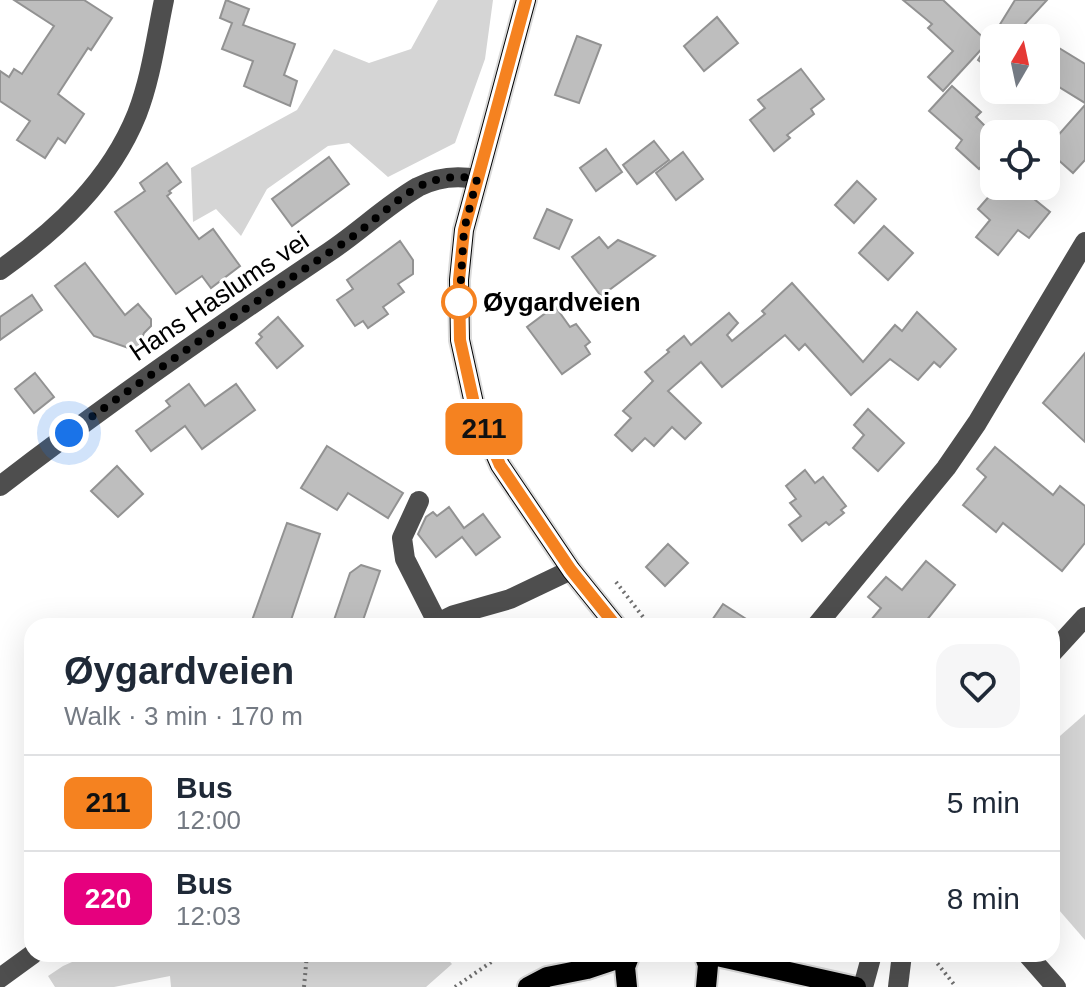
<!DOCTYPE html>
<meta charset="utf-8">
<style>
body{margin:0;font-family:Arial,sans-serif;background:#f6f6f7;color:#1f2937;height:100vh;display:flex;flex-direction:column;font-size:30px;white-space:nowrap}
*{box-sizing:border-box;margin:0}
p{font-size:26px;color:#747a83}
.icon{flex:none;width:44px;height:44px;fill:none;stroke:currentColor;stroke-width:2;stroke-linecap:round;stroke-linejoin:round}
.map{position:relative;flex:1;overflow:hidden}
.panel{position:absolute;left:24px;top:618px;width:1036px;height:344px;display:flex;flex-direction:column;background:#fff;border-radius:24px;box-shadow:0 8px 32px #0002}
.panel>*{flex:none}
.badge{padding:0 16px;border-radius:12px;font-size:28px;line-height:52px}
.needle{width:52px;rotate:9deg}
.controls{position:absolute;left:980px;top:24px;display:grid;gap:16px}
.controls a{display:grid;place-items:center;width:80px;height:80px;border-radius:16px;background:#fff;box-shadow:0 8px 32px #0002;font-size:40px}
.you{position:absolute;width:40px;height:40px;margin:-20px;border:6px solid #fff;border-radius:50%;background:#1a73e8;box-shadow:0 0 0 12px #1a73e833}
.map>.badge{position:absolute;translate:-50% -50%;box-shadow:0 0 0 4px #fff}
.round{display:grid;place-items:center;flex:none;width:84px;height:84px;border-radius:24px;background:#f6f6f7}
.summary{display:flex;align-items:center;justify-content:space-between;height:136px;padding:0 40px}
h1{font-size:38px;font-weight:800;line-height:60px}
ul{padding:0;list-style:none}
li{display:flex;align-items:center;gap:24px;height:96px;padding:0 40px;border-top:2px solid #e0e1e3}
li div{flex:1}
li b{display:block;font-size:30px}
li em{font-style:normal}
li .badge{min-width:88px;font-weight:700;text-align:center}
.map>svg:first-child{display:block}
.green{fill:#d5d5d5}
.building{fill:#bebebe;stroke:#929292;stroke-width:2}
.lines{fill:none;stroke-linecap:round;stroke-linejoin:round}
.major-casing{stroke:#dbdbdb;stroke-width:24}
.path{stroke:#707070;stroke-width:4;stroke-dasharray:2 4;stroke-linecap:butt}
.minor{stroke:#4e4e4e;stroke-width:20}
.major{stroke:#000;stroke-width:20}
.line-casing{stroke:#fff;stroke-width:18}
.line{stroke:#f58220;stroke-width:12}
.walk{stroke:#000;stroke-width:8;stroke-dasharray:0 14.4}
.stop-dot{fill:#fff;stroke:#f58220;stroke-width:4}
.labels{text-anchor:middle;stroke-width:6;stroke-linejoin:round;paint-order:stroke}
.street-label{font-size:26px;fill:#000;stroke:#fff}
.stop-label{font-size:26px;font-weight:bold;fill:#000;stroke:#fff;text-anchor:start}
</style>
<div class="map">
<svg width="1085" height="987" viewBox="0 0 1085 987">
<rect width="100%" height="100%" fill="#fff"/>
<g class="green">
<polygon points="438,0 493,0 485,59 455,143 388,177 349,143 328,146 267,189 241,236 216,209 193,222 191,168 297,110 334,49 369,63 411,49"/>
<polygon points="1085,714 1085,940 1052,902 1052,743"/>
<polygon points="90,954 443,954 452,964 426,987 171,987 170,976 114,987 55,987 48,976 63,966"/>
</g>
<g class="building">
<polygon points="14,0 84,0 112,18 91,50 88,48 58,94 84,114 65,143 58,138 45,158 17,140 30,121 0,101 0,71 9,77 14,69 22,74 54,26"/>
<polygon points="226,0 249,9 243,25 295,44 284,75 297,81 290,106 244,86 253,61 222,49 232,23 220,18"/>
<polygon points="903,0 943,0 988,42 943,91 928,77 953,51 928,28 932,24"/>
<polygon points="1015,0 1047,0 1023,26 1043,38 994,38 994,57 986,66 978,60"/>
<polygon points="717,17 738,43 704,71 684,46"/>
<polygon points="577,36 601,45 579,103 555,95"/>
<polygon points="1046,40 1085,64 1085,103 1046,79"/>
<polygon points="801,69 824,99 811,109 814,114 787,135 790,138 774,151 750,120 765,108 758,100"/>
<polygon points="952,86 981,112 976,117 994,135 994,152 979,169 956,148 962,140 929,111"/>
<polygon points="1085,105 1085,160 1073,173 1046,149"/>
<polygon points="654,141 669,160 637,184 623,165"/>
<polygon points="606,149 622,172 596,191 580,168"/>
<polygon points="683,152 703,179 676,200 656,173"/>
<polygon points="329,157 349,184 292,226 272,199"/>
<polygon points="167,163 181,182 169,191 171,193 167,196 199,239 213,229 240,266 211,288 202,276 176,294 115,212 145,191 140,183"/>
<polygon points="857,181 876,199 854,223 835,205"/>
<polygon points="998,186 1018,186 1050,212 1029,238 1018,230 998,255 976,237 990,220 978,209"/>
<polygon points="547,209 572,220 559,249 534,238"/>
<polygon points="884,226 913,253 888,280 859,253"/>
<polygon points="599,237 608,248 618,240 655,256 601,296 572,257"/>
<polygon points="400,241 413,260 413,274 398,284 404,292 383,307 388,314 368,328 363,321 355,326 337,300 353,289 347,280"/>
<polygon points="85,263 125,315 138,304 151,319 151,326 144,333 137,351 94,336 55,286"/>
<polygon points="792,283 863,362 895,325 902,331 917,312 956,349 940,367 934,362 918,380 890,359 851,395 805,344 799,350 785,335 722,387 701,362 668,391 701,423 685,439 672,427 654,446 645,438 632,451 615,435 631,418 623,411 653,381 645,372 669,352 667,350 684,336 691,345 729,313 738,323 727,335 732,341 765,314 762,311"/>
<polygon points="32,295 42,310 0,340 0,317"/>
<polygon points="555,306 570,327 576,324 590,342 585,346 590,354 562,374 527,327"/>
<polygon points="278,317 303,346 277,368 256,343 262,337 259,334"/>
<polygon points="1085,353 1085,442 1043,403"/>
<polygon points="35,373 54,397 34,413 15,389"/>
<polygon points="189,384 205,406 236,384 255,410 202,449 185,426 151,451 136,431 170,406 166,401"/>
<polygon points="868,409 904,443 878,471 853,448 864,435 854,425"/>
<polygon points="327,446 403,493 388,518 348,493 337,510 301,488"/>
<polygon points="995,447 1053,495 1060,486 1085,506 1085,543 1062,571 1003,523 996,532 963,505 986,477 977,469"/>
<polygon points="117,466 143,494 118,517 91,491"/>
<polygon points="805,470 815,483 823,477 846,506 841,510 844,513 829,525 826,522 802,541 789,525 801,516 790,503 796,499 786,486"/>
<polygon points="449,507 464,528 483,514 500,537 476,555 462,537 436,557 418,534 426,517 433,512 437,516"/>
<polygon points="287,523 320,534 289,626 250,626"/>
<polygon points="668,544 688,563 665,586 646,567"/>
<polygon points="926,561 955,585 922,626 866,626 881,608 868,597 886,577 902,590"/>
<polygon points="361,565 380,571 361,626 332,626 350,573"/>
<polygon points="723,604 757,626 708,626"/>
</g>
<g class="lines">
<defs>
<g id="major">
<polyline points="526,0 464,230 459,280 460,340 475,408 500,465 571,570 616,626"/>
<polyline points="704,954 708,965 706,987"/>
<polyline points="708,954 856,987"/>
<polyline points="528,987 547,977 587,969 629,955"/>
<polyline points="627,987 625,967 630,954"/>
</g>
</defs>
<use href="#major" class="major-casing"/>
<g class="path">
<polyline points="616,582 650,626"/>
<polyline points="930,954 956,987"/>
<polyline points="304,987 307,954"/>
<polyline points="455,987 503,954"/>
</g>
<g class="minor">
<path d="M0 270C58 229 110 181 137 114 151 78 156 38 164 0"/>
<path d="M0 486C107 404 217 327 329 252 359 232 387 205 418 187 437 177 456 175 477 179"/>
<polyline points="419,501 402,538 405,559 437,622"/>
<polyline points="432,626 454,615 510,599 571,570"/>
<polyline points="816,626 946,468 977,423 1085,242"/>
<polyline points="1052,653 1085,617"/>
<polyline points="1027,954 1056,987"/>
<polyline points="0,978 33,954"/>
<polyline points="863,987 872,954"/>
<polyline points="898,987 902,954"/>
</g>
<use href="#major" class="major"/>
</g>
<g class="lines">
<defs>
<polyline id="line" points="526,0 464,230 459,280 460,340 475,408 500,465 571,570 616,626"/>
</defs>
<use href="#line" class="line-casing"/>
<use href="#line" class="line"/>
<path class="walk" d="M69 433C160 368 251 304 345 242 370 225 392 202 418 187 438 177 456 175 477 179L464 230 459 310V302"/>
</g>
<circle class="stop-dot" cx="459" cy="302" r="16"/>
<g class="labels">
<g class="street-label">
<text transform="translate(219 296) rotate(-34)" y="9">Hans Haslums vei</text>
</g>
<g class="stop-label">
<text x="483" y="311">Øygardveien</text>
</g>
</g>
</svg>
<div class="controls">
<a><svg class="needle" viewBox="-14 -14 28 28"><path d="M0-13l5 13h-10z" fill="#e53935"/><path d="M0 13l5-13h-10z" fill="#747a83"/></svg></a>
<a><svg class="icon" aria-label="locate" viewBox="0 0 24 24"><circle cx="12" cy="12" r="6"/><path d="M12 2v4M12 18v4M2 12h4M18 12h4"/></svg></a>
</div>
<div class="you" style="left:69px;top:433px"></div>
<b class="badge" style="left:484px;top:429px;background:#f58220;color:#111">211</b>
<section class="panel">
<div class="summary"><div><h1>Øygardveien</h1><p>Walk · 3 min · 170 m</p></div><a class="round"><svg class="icon" aria-label="heart" viewBox="0 0 24 24"><path d="M12 20l-8-8c-3-5 5-10 8-4 3-6 11-1 8 4z"/></svg></a></div>
<ul>
<li><span class="badge" style="background:#f58220;color:#111">211</span><div><b>Bus</b><p>12:00</p></div><em>5 min</em></li>
<li><span class="badge" style="background:#e6007e;color:#fff">220</span><div><b>Bus</b><p>12:03</p></div><em>8 min</em></li>
</ul>
</section>
</div>
